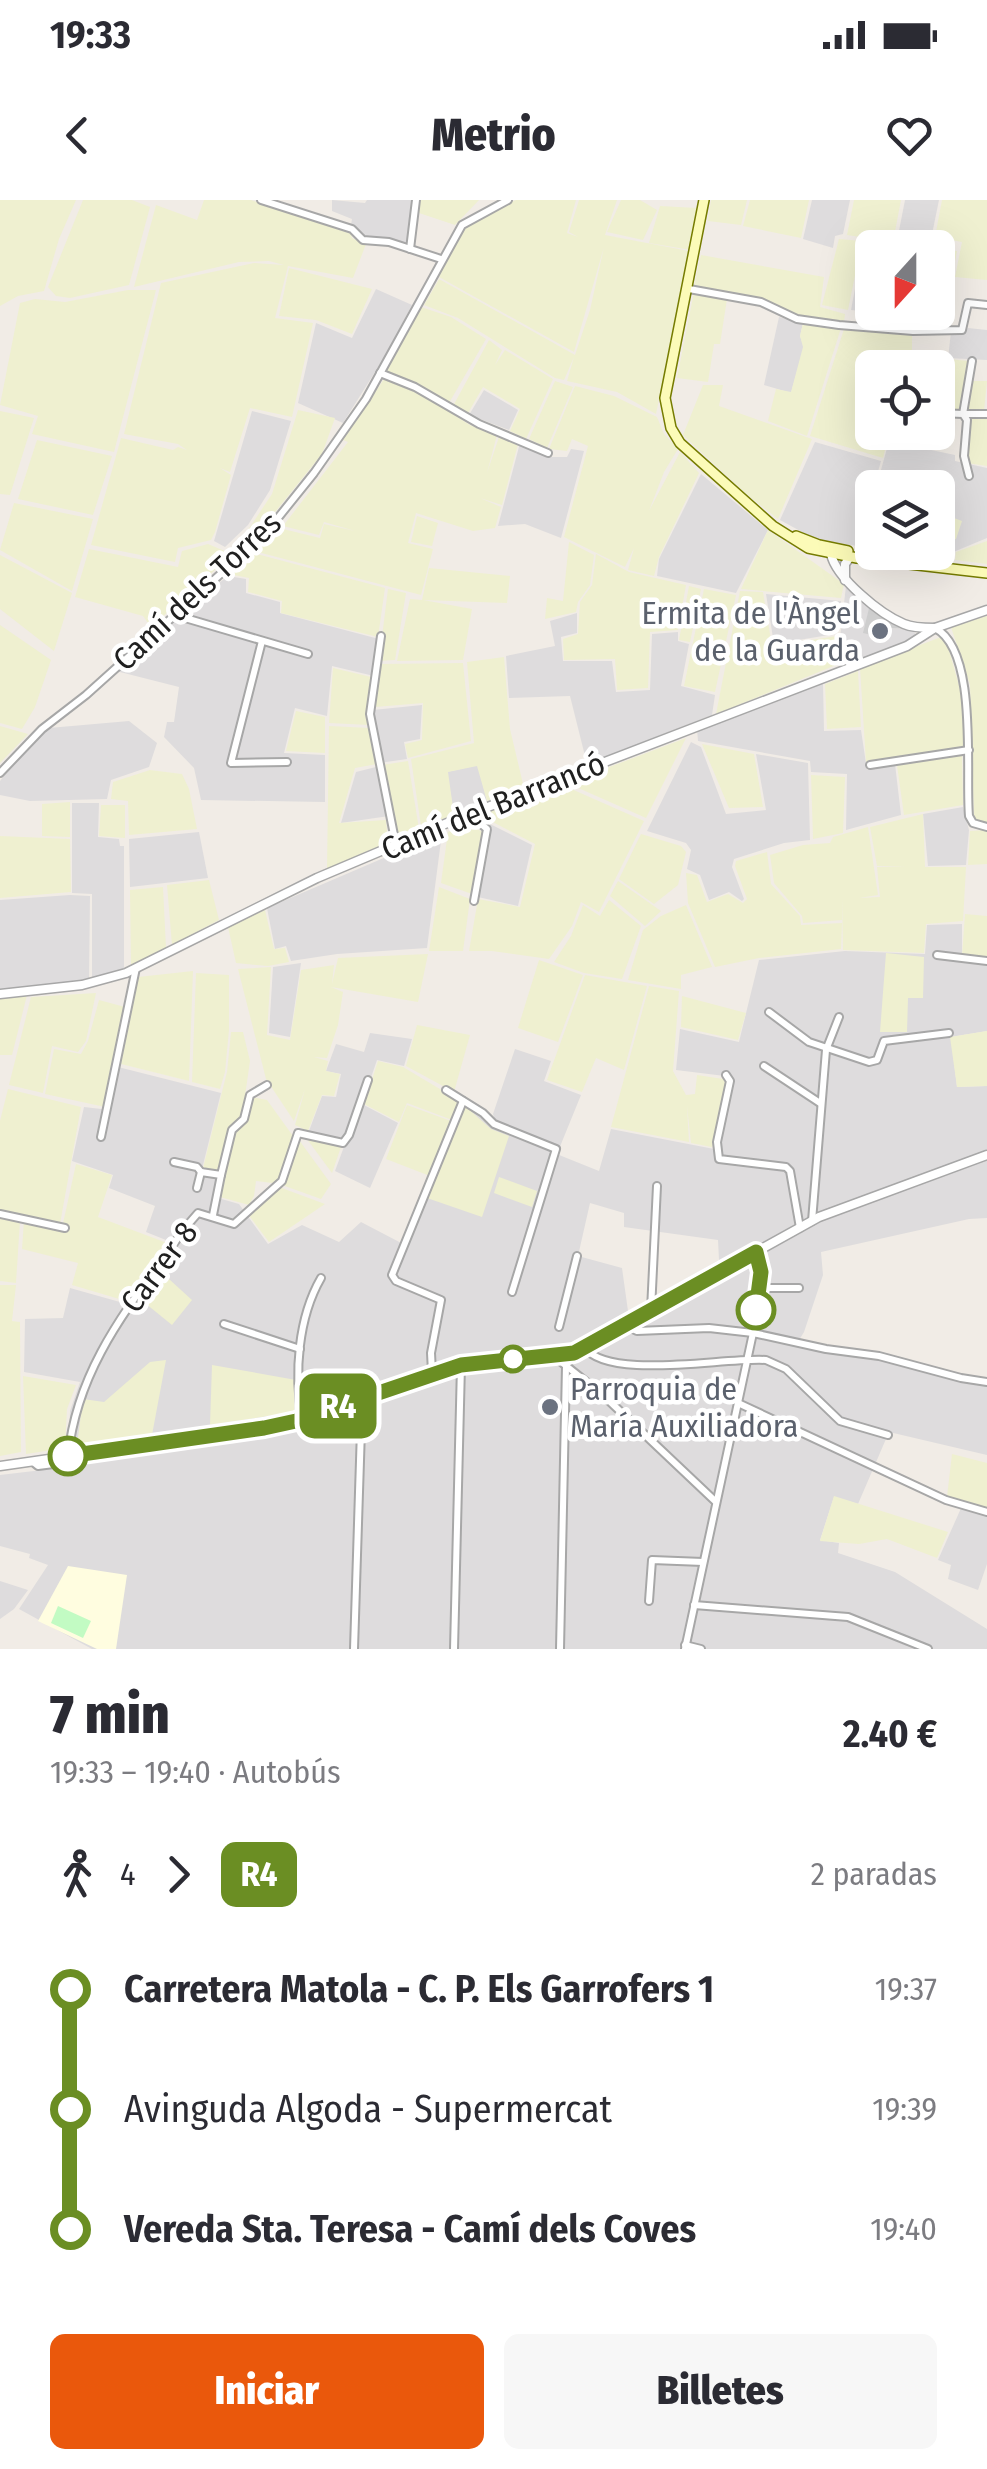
<!DOCTYPE html>
<html lang="es">
<meta charset="utf-8">
<style>
body{margin:0;font-family:"Fira Sans Condensed",sans-serif;background:#f7f7f7;color:#2b2b33;height:100vh;display:flex;flex-direction:column;font-size:38px;white-space:nowrap}
*{box-sizing:border-box;margin:0}
p{font-size:32px;color:#7c7c81}
.icon{flex:none;width:55px;height:55px;fill:none;stroke:currentColor;stroke-width:2;stroke-linecap:round;stroke-linejoin:round}
.map{position:relative;height:1449px;overflow:hidden}
.sheet{display:flex;flex-direction:column;background:#fff;flex:1}
.sheet>*{flex:none}
.badge{padding:0 20px;border-radius:15px;font-size:35px;line-height:65px}
.needle{width:65px;rotate:201deg}
.tools{position:absolute;left:855px;top:30px;display:grid;gap:20px}
.tools a{display:grid;place-items:center;width:100px;height:100px;border-radius:15px;background:#fff;box-shadow:0 10px 40px #0002;font-size:50px}
.map>.badge{position:absolute;translate:-50% -50%;box-shadow:0 0 0 5px #fff}
.legs{display:flex;align-items:center;gap:15px;height:110px;padding:0 50px;font-size:32px}
.legs p{margin-inline-start:auto}
.summary{display:flex;align-items:center;justify-content:space-between;height:170px;padding:0 50px}
h1{font-size:55px;font-weight:800;line-height:75px}
.button{display:flex;gap:20px;margin-top:auto;padding:20px 50px}
.button a{flex:1;height:115px;border-radius:15px;background:#ea580c;color:#fff;font-size:40px;font-weight:800;line-height:115px;text-align:center}
.button a+a{background:#f7f7f7;color:#2b2b33}
ul{padding:0 50px;list-style:none}
li{display:flex;align-items:center;gap:35px;height:120px;font-size:38px}
li i{display:grid;place-items:center;width:15px;height:100%;margin:0 12px;background:currentColor}
li i::after{content:'';width:25px;height:25px;margin:-12px;border:8px solid;border-radius:50%;background:#fff}
li p{margin-inline-start:auto}
li:first-child i{background:linear-gradient(#0000 50%,currentColor 0)}
li:last-child i{background:linear-gradient(currentColor 50%,#0000 0)}
.status{display:flex;justify-content:space-between;align-items:center;height:70px;padding:0 50px;background:#fff;direction:ltr}
.status svg{height:28px;fill:currentColor}
header{display:flex;justify-content:space-between;align-items:center;height:130px;padding:0 50px;background:#fff;font-size:45px;font-weight:800}
.map>svg:first-child{display:block}
.residential{fill:#dedcdd;fill-rule:evenodd}
.education{fill:#fffde0}
.religious{fill:#cecece}
.farmland{fill:#eff0d0}
.park{fill:#c2fbc3}
.lines{fill:none;stroke-linecap:round;stroke-linejoin:round}
.minor-casing{stroke:#a7a7a7;stroke-width:10}
.tertiary-casing{stroke:#a7a7a7;stroke-width:11}
.secondary-casing{stroke:#767c01;stroke-width:12}
.minor{stroke:#fff;stroke-width:6}
.tertiary{stroke:#fff;stroke-width:8}
.secondary{stroke:#fcfbb8;stroke-width:9}
.line-1-casing{stroke:#fff;stroke-width:22}
.line-1{stroke:#6b8e23;stroke-width:15}
.worship-dot{fill:#6b7280;stroke:#fff;stroke-width:4}
.stop-1-dot{fill:#fff;stroke:#6b8e23;stroke-width:5}
.labels{text-anchor:middle;stroke-width:9;stroke-linejoin:round;paint-order:stroke}
.street-label{font-size:32px;fill:#202020;stroke:#fff}
.worship-label{font-size:32px;fill:#5b616d;stroke:#fff;text-anchor:end}
</style>
<div class="status"><b>19:33</b><svg viewBox="0 0 49 12"><path d="M0 12V9h3v3zM5 12V6h3v6zM10 12V3h3v9zM15 12V0h3v12zM26 1h20v11H26zM47 4h2v5h-2z"/></svg></div>
<header><svg class="icon" aria-label="back" viewBox="0 0 24 24"><path d="M15 5l-7 7 7 7"/></svg>Metrio<svg class="icon" aria-label="heart" viewBox="0 0 24 24"><path d="M12 20l-8-8c-3-5 5-10 8-4 3-6 11-1 8 4z"/></svg></header>
<div class="map">
<svg width="987" height="1449" viewBox="0 0 987 1449">
<rect width="100%" height="100%" fill="#f1ece6"/>
<g class="residential">
<polygon points="332,0 365,3 367,0 413,0 406,45 363,37 351,25 352,19 332,11"/>
<polygon points="812,0 850,0 843,34 835,36 833,48 803,39"/>
<polygon points="905,0 939,0 930,44 897,41"/>
<polygon points="864,41 894,44 893,47 872,48 872,112 851,110"/>
<polygon points="376,89 412,105 385,156 343,223 298,203 316,123 352,138"/>
<polygon points="779,117 803,123 800,136 804,147 791,193 764,185"/>
<polygon points="968,128 987,130 987,160 948,158 951,132 964,133"/>
<polygon points="484,190 518,210 509,230 469,215"/>
<polygon points="252,211 291,221 270,290 248,325 225,347 214,341"/>
<polygon points="889,241 955,255 955,261 987,268 987,338 939,358 904,353 938,352 938,288 876,288"/>
<polygon points="815,242 881,261 857,346 815,339 780,320"/>
<polygon points="520,243 549,257 567,257 571,249 584,251 561,338 525,324 498,326"/>
<polygon points="701,274 768,330 736,393 657,376 659,359"/>
<polygon points="228,376 246,379 246,393 280,402 280,413 379,439 374,476 332,466 327,516 295,508 284,553 325,555 325,602 201,600 194,568 164,537 167,522 174,522 179,487 116,471 170,421"/>
<polygon points="846,386 870,404 888,428 912,429 917,436 862,459 837,464"/>
<polygon points="766,394 841,401 835,434 774,444"/>
<polygon points="577,413 577,433 561,437 563,461 612,461 616,492 650,490 652,434 678,432 678,441 689,444 681,486 715,495 712,515 587,564 570,496 509,498 506,456 555,446 550,421"/>
<polygon points="823,483 824,531 861,530 867,570 895,564 901,615 846,630 847,574 811,572 810,561 698,541 697,529"/>
<polygon points="422,505 420,539 404,542 407,559 379,563 373,510"/>
<polygon points="129,521 157,543 149,567 111,580 107,599 30,601 0,595 0,581 21,554 49,528"/>
<polygon points="691,542 701,547 726,614 766,610 756,554 808,563 810,640 784,643 734,659 732,667 744,699 742,701 729,692 709,700 700,675 687,669 691,650 686,643 647,631"/>
<polygon points="478,565 487,601 454,615 447,572"/>
<polygon points="380,566 389,616 341,623 356,572"/>
<polygon points="72,603 99,603 98,637 119,639 120,646 124,646 124,771 92,779 92,694 72,693"/>
<polygon points="963,607 969,630 966,665 928,666 923,614"/>
<polygon points="490,624 532,645 518,706 478,697"/>
<polygon points="199,632 208,678 130,687 129,639"/>
<polygon points="442,633 427,748 337,754 291,761 286,746 275,749 267,708"/>
<polygon points="70,695 90,696 89,780 0,790 0,700"/>
<path d="M962 724V760L987 763V831L951 837 957 887 987 886V1018L969 1019 821 1052 823 1075 804 1132 796 1145 880 1159 987 1185V1255L889 1232 858 1304 834 1297 820 1340 839 1343 838 1353 895 1372 987 1429V1449H92L19 1409 48 1365 29 1358 30 1354 0 1346V1275L68 1267 70 1211 80 1182 24 1172 25 1119 63 1118 70 1088 127 1104 171 1042 146 1032 155 1006 109 988 113 975 72 961 84 907 110 910 118 867 221 893 202 969 223 974 218 998 239 1004 268 1044 302 1025 339 1042 361 1022 405 1045 464 903 494 929 599 971 611 929 714 949 720 943 733 877 676 870 680 829 739 842 759 760 845 751 925 754 927 725ZM590 1003 624 1013V1027L718 1040 719 1060 628 1111 622 1068 578 1056Z"/>
<polygon points="301,763 290,837 269,833 273,767"/>
<polygon points="370,833 412,839 404,866 377,860 362,904 398,923 370,988 335,971 345,944 309,931 322,896 336,897 341,874 326,871 336,844 364,852"/>
<polygon points="515,849 551,861 544,881 581,895 559,949 495,921 493,914"/>
<polygon points="962,1306 987,1314 987,1364 978,1390 948,1379 951,1365 938,1360"/>
<polygon points="0,1381 28,1390 14,1409 0,1419"/>
</g>
<polygon class="education" points="68,1366 127,1375 116,1449 97,1449 38,1421"/>
<polygon class="religious" points="870,404 912,429 888,428 884,438 863,433"/>
<g class="farmland">
<polygon points="0,0 76,0 59,39 44,91 18,96 0,106"/>
<polygon points="83,0 132,0 150,7 129,85 70,98 56,96 48,87"/>
<polygon points="204,0 251,0 351,33 352,38 366,44 353,78 288,66 275,118 313,123 292,217 250,208 230,272 220,268 231,275 215,332 211,340 178,348 175,362 91,345 121,238 173,250 178,247 187,250 178,244 124,234 161,83 254,63 284,65 269,61 239,62 134,87 156,5 197,20"/>
<polygon points="419,0 479,0 455,25 419,13"/>
<polygon points="516,0 576,0 567,33 578,37 569,32 579,0 617,0 605,35 689,51 656,214 617,192 567,181 574,157 564,180 555,178 458,118 424,105 439,79 575,155 590,110 604,47 574,152 439,77 452,46 466,28 495,8"/>
<polygon points="621,0 640,0 657,10 643,40 607,32"/>
<polygon points="711,0 747,0 741,25 708,21"/>
<polygon points="750,0 809,0 801,38 743,26"/>
<polygon points="854,0 901,0 893,42 847,35"/>
<polygon points="942,0 987,0 987,80 955,77 962,42 935,37"/>
<polygon points="660,6 697,8 691,50 649,43"/>
<polygon points="839,39 862,41 848,110 822,105"/>
<polygon points="938,49 957,51 948,98 938,96"/>
<polygon points="701,55 824,77 820,107 845,114 844,122 799,116 764,100 694,86"/>
<polygon points="289,68 372,89 352,134 316,120 279,116"/>
<polygon points="128,90 156,90 114,252 32,234 38,216 0,205 20,103 35,99 65,102"/>
<polygon points="694,92 727,99 720,144 714,144 708,182 677,178"/>
<polygon points="421,107 451,117 486,139 449,203 424,187 386,172"/>
<polygon points="803,123 841,128 807,236 768,221 776,189 791,192 803,147 800,136"/>
<polygon points="844,129 912,133 912,152 900,152 900,163 902,155 969,161 961,211 938,210 938,168 872,168 872,232 912,233 910,241 888,238 883,258 810,236"/>
<polygon points="489,140 502,150 495,165 505,150 553,179 526,239 510,231 520,209 483,187 468,213 453,206"/>
<polygon points="384,179 427,197 470,225 497,235 487,273 499,237 518,244 502,305 480,298 501,307 495,328 473,331 416,313 408,343 433,349 421,395 254,351 279,328 320,338 324,324 355,331 324,322 319,335 283,326 348,242 343,240"/>
<polygon points="555,181 573,187 547,248 529,239"/>
<polygon points="971,181 987,181 984,211 968,210"/>
<polygon points="703,185 723,185 719,206 812,239 778,319 746,294 683,235"/>
<polygon points="575,186 614,196 657,217 664,234 678,249 664,272 649,311 680,252 699,273 659,357 654,376 628,370 634,348 625,367 564,337 588,246 572,239 567,251 549,249"/>
<polygon points="298,210 335,218 322,254 263,327 151,427 143,416 75,397 89,349 178,367 182,351 208,344 227,352 250,327 272,294"/>
<polygon points="0,211 34,218 10,295 0,294"/>
<polygon points="969,215 987,215 987,266 967,263"/>
<polygon points="37,240 112,256 93,315 18,299"/>
<polygon points="14,303 93,319 72,391 0,350"/>
<polygon points="938,312 962,321 956,339 941,344 938,340"/>
<polygon points="417,316 438,323 432,346 411,342"/>
<polygon points="768,330 844,384 841,398 741,389"/>
<polygon points="987,341 987,364 955,360 956,352"/>
<polygon points="569,342 594,355 590,385 578,402 576,412 545,419 547,398 563,401"/>
<polygon points="253,353 385,388 378,437 281,413 282,401 248,392 249,378 229,374"/>
<polygon points="596,354 629,372 686,385 678,430 650,432 648,488 617,490 615,459 564,460 563,439 578,434 580,402 592,385"/>
<polygon points="0,355 72,393 54,451 0,409"/>
<polygon points="429,368 510,376 507,403 423,400 472,409 463,460 397,461 410,399 422,400"/>
<polygon points="689,386 701,389 690,442 679,440"/>
<polygon points="388,389 406,393 395,460 379,461"/>
<polygon points="704,389 736,395 715,492 684,486"/>
<polygon points="740,391 763,392 772,446 837,436 836,465 716,514"/>
<polygon points="987,416 987,622 981,622 974,618 970,485 951,427"/>
<polygon points="0,425 51,460 35,507 22,529 0,523"/>
<polygon points="941,437 947,443 960,489 966,538 962,557 963,605 904,615 896,558 866,562 860,468"/>
<polygon points="504,457 510,529 524,588 487,601 477,566 448,572 454,615 421,626 411,559 474,543 467,462"/>
<polygon points="463,463 471,541 408,558 405,544 422,540 423,503 375,507 379,464"/>
<polygon points="333,468 371,477 369,525 329,523"/>
<polygon points="858,471 861,527 827,529 825,484"/>
<polygon points="296,511 325,517 325,553 286,551"/>
<polygon points="0,526 28,534 0,563"/>
<polygon points="329,526 370,528 377,564 355,568 339,623 386,620 388,642 327,669"/>
<polygon points="686,538 646,618 567,583"/>
<polygon points="702,544 754,554 763,607 729,608"/>
<polygon points="408,561 419,629 397,637 382,565"/>
<polygon points="150,570 182,574 189,589 197,629 129,635 128,601 111,599 113,582"/>
<polygon points="811,575 845,577 843,633 813,639"/>
<polygon points="560,584 644,621 599,712 581,702 572,726 549,759 492,751 469,751 478,699 520,707 535,644 479,615"/>
<polygon points="70,602 70,637 42,636 42,604"/>
<polygon points="101,605 125,605 125,638 99,636"/>
<polygon points="923,614 925,667 966,667 963,721 926,724 924,753 843,750 842,699 842,720 803,723 802,716 774,683 770,655 803,645 830,643 833,637 868,627 878,695 859,698 880,697 877,667 906,666 877,666 870,627"/>
<polygon points="467,623 484,633 472,694 441,683 448,632"/>
<polygon points="987,630 987,664 968,665 970,631"/>
<polygon points="641,634 681,646 686,652 678,685 654,704 619,679"/>
<polygon points="0,636 70,639 71,692 0,698"/>
<polygon points="767,652 771,684 800,716 801,725 842,723 841,749 759,758 715,767 688,703 686,673 697,675 707,702 728,694 743,703 747,699 735,666 736,661"/>
<polygon points="209,680 219,720 172,745 167,685"/>
<polygon points="618,681 661,711 645,726 610,696"/>
<polygon points="163,687 166,748 131,765 130,690"/>
<polygon points="439,687 470,699 463,751 429,751"/>
<polygon points="609,700 641,726 622,779 584,773 554,762 571,736 583,705 600,716"/>
<polygon points="686,705 712,767 681,775 681,789 628,780 643,730 661,716"/>
<polygon points="265,710 274,749 285,748 289,762 268,766 236,763 228,727"/>
<polygon points="965,714 987,716 987,757 962,756"/>
<polygon points="886,753 924,757 923,798 908,798 907,832 880,832"/>
<polygon points="428,754 418,802 331,787 343,792 338,825 327,858 314,857 328,861 326,871 340,874 334,896 322,895 308,931 295,925 305,889 294,921 266,879 238,769 271,767 267,835 290,840 301,770 334,765 332,784 338,758"/>
<polygon points="539,760 583,775 558,842 518,828"/>
<polygon points="193,771 189,881 121,864 138,777"/>
<polygon points="196,773 229,775 229,830 225,872 220,889 192,882"/>
<polygon points="585,775 647,786 624,870 596,858 582,892 547,880"/>
<polygon points="649,786 679,791 673,871 686,895 695,894 697,875 723,879 726,884 712,947 691,943 687,906 689,942 611,927"/>
<polygon points="96,793 86,841 78,852 52,846 43,893 9,885 31,797"/>
<polygon points="27,795 12,855 0,855 0,798"/>
<polygon points="682,796 746,813 738,840 681,827"/>
<polygon points="99,800 125,807 105,907 45,894 54,849 81,854 88,841"/>
<polygon points="417,825 470,835 454,892 406,866"/>
<polygon points="987,831 987,886 957,887 950,837"/>
<polygon points="231,832 243,832 250,861 242,917 231,929 220,971 203,968 227,872"/>
<polygon points="378,861 403,867 460,901 452,920 407,903 399,922 364,904"/>
<polygon points="8,889 81,907 60,1024 0,1011 0,921"/>
<polygon points="251,897 267,900 293,936 280,979 272,983 256,981 254,996 249,1005 220,997 235,931"/>
<polygon points="407,905 451,921 430,976 386,959"/>
<polygon points="464,905 491,929 509,936 482,1017 427,998"/>
<polygon points="304,935 341,947 332,973"/>
<polygon points="299,940 331,984 321,999 282,985"/>
<polygon points="76,964 112,975 98,1017 167,1043 126,1101 72,1085 78,1063 22,1049 24,1020 62,1028"/>
<polygon points="499,977 537,991 532,1007 494,993"/>
<polygon points="279,987 325,1004 269,1042 247,1013"/>
<polygon points="0,1019 20,1021 16,1083 0,1081"/>
<polygon points="158,1069 192,1100 172,1125 140,1099"/>
<polygon points="0,1085 16,1085 12,1121 20,1122 21,1252 0,1256"/>
<polygon points="166,1160 152,1235 77,1245 83,1199 104,1202 150,1162"/>
<polygon points="212,1165 296,1180 294,1212 210,1225"/>
<polygon points="23,1176 76,1185 67,1209 65,1248 26,1254"/>
<polygon points="952,1254 987,1263 987,1309 947,1297"/>
<polygon points="834,1296 948,1332 937,1358 887,1339 859,1344 820,1341"/>
</g>
<polygon class="park" points="58,1406 91,1421 83,1438 51,1423"/>
<g class="lines">
<defs>
<g id="minor">
<polyline points="261,0 352,29 363,40 389,42 441,59"/>
<polyline points="410,49 416,0"/>
<polyline points="689,89 761,102 797,119 839,125 913,131 962,130 968,103 987,105"/>
<polyline points="972,161 963,214 987,214"/>
<polyline points="380,173 415,187 479,224 548,253"/>
<polyline points="870,204 872,204"/>
<polyline points="938,213 963,214 967,220 964,256 969,276"/>
<polyline points="175,415 308,454"/>
<path d="M935 428C979 451 965 573 969 616L973 623 987 627"/>
<polyline points="381,436 370,514 396,645"/>
<polyline points="262,441 231,563 287,562"/>
<polyline points="870,565 969,550"/>
<polyline points="0,573 42,529 86,495 265,334 314,273 366,199 462,25 508,0"/>
<polyline points="469,614 487,629 474,701"/>
<polyline points="937,755 987,761"/>
<polyline points="769,812 809,842 869,862 877,860 884,841 949,833"/>
<polyline points="764,866 820,903"/>
<polyline points="726,875 730,881 717,942 719,959 786,967 790,971 800,1028"/>
<polyline points="446,890 483,913 494,924 556,949 512,1092"/>
<polyline points="101,937 136,768"/>
<polyline points="174,962 197,967 201,972 221,975 232,930 244,919 250,895 267,885"/>
<polyline points="197,988 201,972"/>
<polyline points="0,1014 65,1028"/>
<polyline points="213,1015 221,975"/>
<polyline points="812,1021 826,850 839,817"/>
<polyline points="759,1088 799,1088"/>
<polyline points="651,1110 657,986"/>
<polyline points="224,1124 300,1149"/>
<polyline points="624,1125 637,1131 709,1128 753,1133 826,1149 879,1156 961,1178 987,1182"/>
<polyline points="559,1127 577,1056"/>
<path d="M584 1147C609 1181 724 1157 766 1160L786 1169 840 1221 888 1235"/>
<polyline points="555,1157 604,1196 715,1301"/>
<polyline points="432,1172 431,1153 441,1100 396,1081 392,1075 463,901"/>
<polyline points="738,1203 946,1300 987,1312"/>
<path d="M302 1219C294 1173 298 1118 321 1078"/>
<path d="M68 1256C78 1163 133 1102 185 1028L198 1013 234 1024 282 981 298 933 343 943 349 935 368 880"/>
<polyline points="33,1262 38,1266 85,1260"/>
<polyline points="649,1401 652,1360 703,1362"/>
<polyline points="694,1405 848,1417 928,1449"/>
<polyline points="685,1445 701,1449"/>
<polyline points="354,1449 362,1198"/>
<polyline points="454,1449 461,1165"/>
<polyline points="560,1449 566,1166 574,1154"/>
<polyline points="685,1449 753,1133 761,1071 756,1052"/>
</g>
<g id="tertiary">
<path d="M831 354C836 378 880 414 904 424 913 428 925 428 935 428"/>
<polyline points="845,380 845,364 850,357"/>
<polyline points="0,794 82,785 126,773 317,678 459,618 907,446 935,428 987,410"/>
<polyline points="0,1266 264,1228 296,1221 461,1165 574,1153 819,1017 987,955"/>
</g>
<g id="secondary">
<polyline points="704,0 665,198 671,228 680,243 773,326 808,348 857,358 987,373"/>
<polyline points="796,336 819,345 848,351"/>
</g>
</defs>
<use href="#minor" class="minor-casing"/>
<use href="#tertiary" class="tertiary-casing"/>
<use href="#secondary" class="secondary-casing"/>
<use href="#minor" class="minor"/>
<use href="#tertiary" class="tertiary"/>
<use href="#secondary" class="secondary"/>
</g>
<g class="lines">
<defs>
<polyline id="line-1" points="68,1256 264,1228 296,1221 461,1165 574,1153 756,1052 761,1072 756,1110"/>
</defs>
<use href="#line-1" class="line-1-casing"/>
<use href="#line-1" class="line-1"/>
</g>
<g class="worship-dot">
<circle cx="880" cy="431" r="10"/>
<circle cx="550" cy="1207" r="10"/>
</g>
<g class="stop-1-dot">
<circle cx="756" cy="1110" r="18"/>
<circle cx="513" cy="1159" r="12"/>
<circle cx="68" cy="1256" r="18"/>
</g>
<g class="labels">
<g class="street-label">
<text transform="translate(197 391) rotate(-43)" y="11">Camí dels Torres</text>
<text transform="translate(493 606) rotate(-22)" y="11">Camí del Barrancó</text>
<text transform="translate(159 1067) rotate(-53)" y="11">Carrer 8</text>
</g>
<g class="worship-label">
<text x="860" y="424">Ermita de l'Àngel<tspan x="860" dy="37">de la Guarda</tspan></text>
<text x="570" y="1200" text-anchor="start">Parroquia de<tspan x="570" dy="37">María Auxiliadora</tspan></text>
</g>
</g>
</svg>
<div class="tools">
<a><svg class="needle" viewBox="-14 -14 28 28"><path d="M0-13l5 13h-10z" fill="#e53935"/><path d="M0 13l5-13h-10z" fill="#7c7c81"/></svg></a>
<a><svg class="icon" aria-label="locate" viewBox="0 0 24 24"><circle cx="12" cy="12" r="6"/><path d="M12 2v4M12 18v4M2 12h4M18 12h4"/></svg></a>
<a><svg class="icon" aria-label="layers" viewBox="0 0 24 24"><path d="M12 4l9 5-9 5-9-5zM3 14l9 5 9-5"/></svg></a>
</div>
<b class="badge" style="left:338px;top:1206px;background:#6b8e23;color:#fff">R4</b>
</div>
<section class="sheet">
<div class="summary"><div><h1>7 min</h1><p>19:33 – 19:40 · Autobús</p></div><b>2.40 €</b></div>
<div class="legs"><svg class="icon" aria-label="walk" viewBox="0 0 24 24"><circle cx="13" cy="4" r="2"/><path d="M13 8l-2 6 4 7M11 14l-3 7M7 12l3-4h3l4 4"/></svg>4<svg class="icon" aria-label="forward" viewBox="0 0 24 24"><path d="M9 5l7 7-7 7"/></svg><b class="badge" style="background:#6b8e23;color:#fff">R4</b><p>2 paradas</p></div>
<ul>
<li><i style="color:#6b8e23"></i><b>Carretera Matola - C. P. Els Garrofers 1</b><p>19:37</p></li>
<li><i style="color:#6b8e23"></i><span>Avinguda Algoda - Supermercat</span><p>19:39</p></li>
<li><i style="color:#6b8e23"></i><b>Vereda Sta. Teresa - Camí dels Coves</b><p>19:40</p></li>
</ul>
<div class="button"><a>Iniciar</a><a>Billetes</a></div>
</section>
